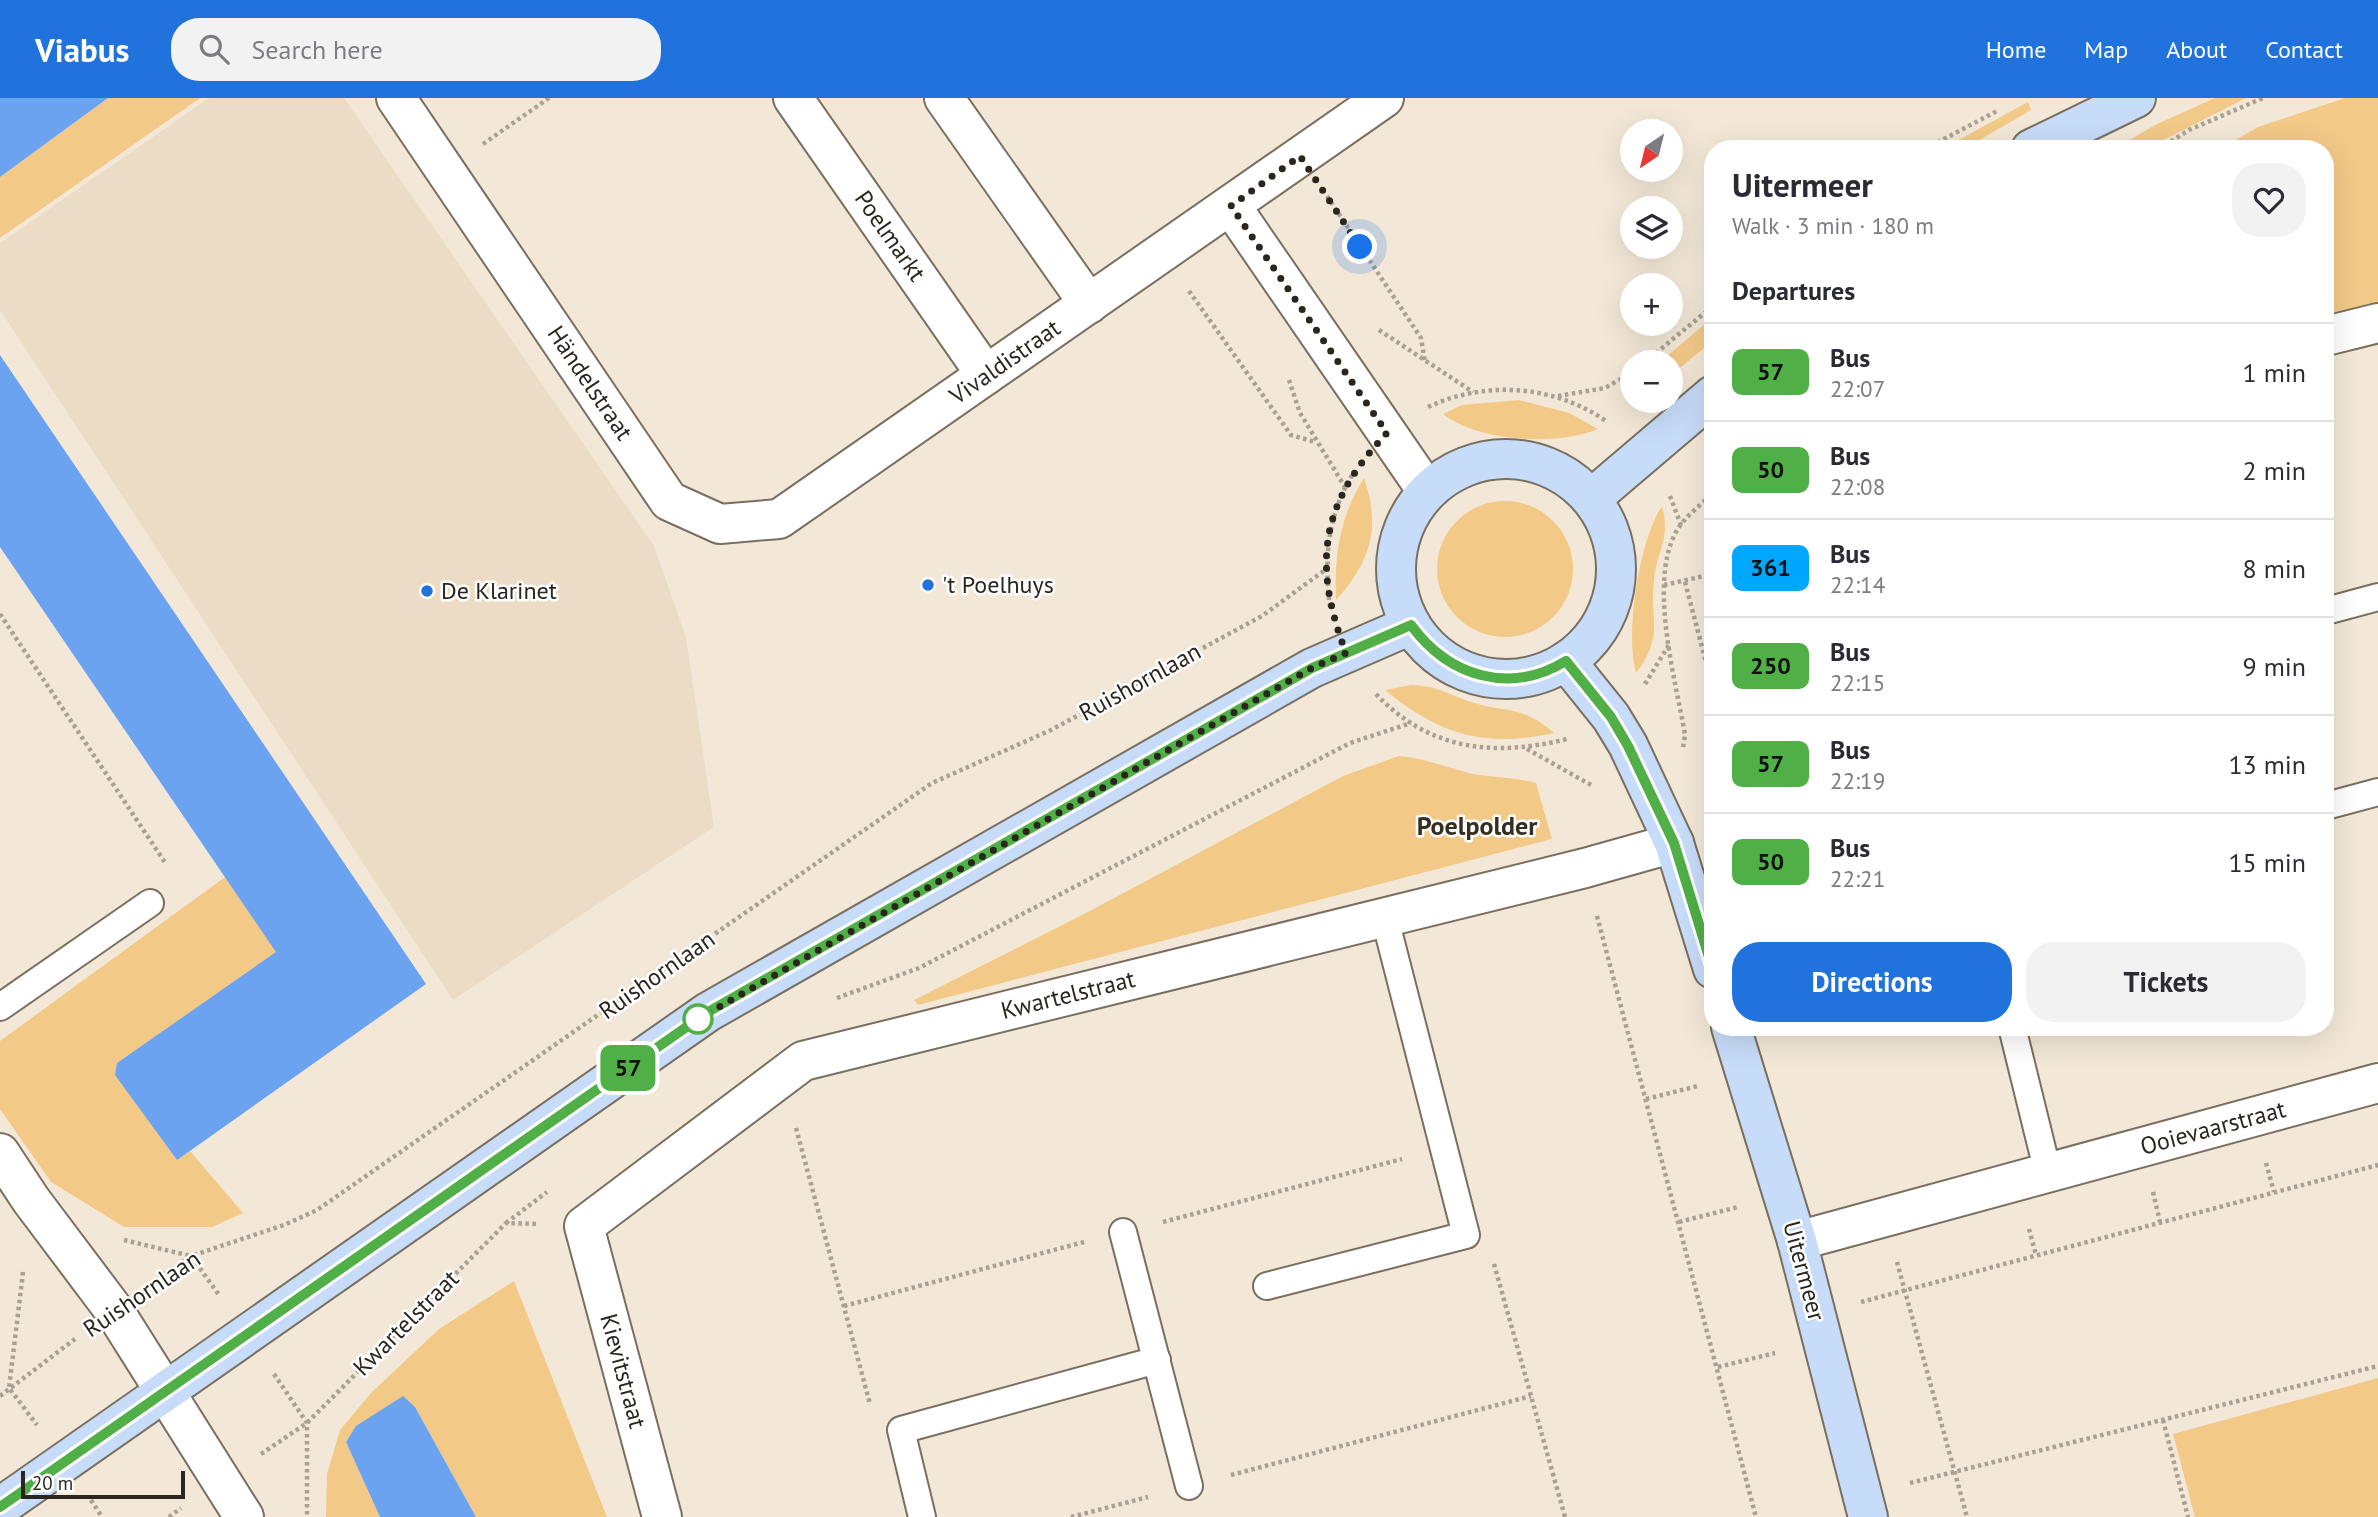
<!DOCTYPE html>
<meta charset="utf-8">
<style>
body{margin:0;font-family:"PT Sans",sans-serif;background:#f2f2f3;color:#2b2b33;height:100vh;display:flex;flex-direction:column;font-size:26px;white-space:nowrap}
*{box-sizing:border-box;margin:0}
p{font-size:23px;color:#7c7c81}
.icon{flex:none;width:38px;height:38px;fill:none;stroke:currentColor;stroke-width:2;stroke-linecap:round;stroke-linejoin:round}
.map{position:relative;flex:1;overflow:hidden}
.sheet{position:absolute;left:1704px;top:42px;width:630px;height:896px;display:flex;flex-direction:column;background:#fff;border-radius:28px;box-shadow:0 7px 28px #0002}
.sheet>*{flex:none}
.badge{padding:0 14px;border-radius:10px;font-size:24px;line-height:46px}
.needle{width:46px;rotate:215deg}
.buttons{position:absolute;left:1620px;top:21px;display:grid;gap:14px}
.buttons a{display:grid;place-items:center;width:63px;height:63px;border-radius:50%;background:#fff;box-shadow:0 7px 28px #0002;font-size:35px}
.scale{position:absolute;left:21px;bottom:18px;width:164px;box-sizing:border-box;padding-left:7px;border:4px solid #2a261f;border-top:0;font-size:19px;line-height:24px;white-space:nowrap;color:#2a261f;-webkit-text-stroke:5px #fff;paint-order:stroke}
.you{position:absolute;width:35px;height:35px;margin:-18px;border:5px solid #fff;border-radius:50%;background:#1a73e8;box-shadow:0 0 0 10px #1a73e833}
.map>.badge{position:absolute;translate:-50% -50%;box-shadow:0 0 0 4px #fff}
h2{padding:0 28px;font-size:26px;line-height:63px}
.round{display:grid;place-items:center;flex:none;width:74px;height:74px;border-radius:28px;background:#f2f2f3}
.headline{display:flex;align-items:center;justify-content:space-between;height:119px;padding:0 28px}
h1{font-size:33px;font-weight:600;line-height:52px}
.button{display:flex;gap:14px;margin-top:auto;padding:14px 28px}
.button a{flex:1;height:80px;border-radius:28px;background:#2072dc;color:#fff;font-size:28px;font-weight:600;line-height:80px;text-align:center}
.button a+a{background:#f2f2f3;color:#2b2b33}
ul{padding:0;list-style:none}
li{display:flex;align-items:center;gap:21px;height:98px;padding:0 28px;border-top:2px solid #e1e1e2}
li div{flex:1}
li b{display:block;font-size:26px}
li em{font-style:normal}
li .badge{min-width:77px;font-weight:700;text-align:center}
header{display:flex;align-items:center;gap:42px;box-sizing:border-box;height:98px;padding:0 35px;background:#2072dc;color:#fff}
header strong{font-size:33px}
nav{display:flex;gap:38px;margin-inline-start:auto;font-size:24px}
.search{width:490px;height:63px;background:#f2f2f3;display:flex;align-items:center;gap:18px;box-sizing:border-box;padding:0 24px;border-radius:28px;color:#7c7c81;font-size:26px}
.map>svg:first-child{display:block}
.built{fill:#ecdcc5}
.green{fill:#f3c988}
.water{fill:#6ba3f1}
.lines{fill:none;stroke-linecap:round;stroke-linejoin:round}
.lane-casing{stroke:#796f60;stroke-width:30}
.street-casing{stroke:#796f60;stroke-width:42}
.secondary-casing{stroke:#796f60;stroke-width:42}
.path{stroke:#a9a193;stroke-width:4.5;stroke-dasharray:3.5 3.5;stroke-linecap:butt}
.lane{stroke:#fff;stroke-width:26}
.street{stroke:#fff;stroke-width:38}
.secondary{stroke:#c7dcf9;stroke-width:38}
.line-casing{stroke:#fff;stroke-width:16}
.line{stroke:#50af46;stroke-width:10}
.walk{stroke:#2a261f;stroke-width:7;stroke-dasharray:0 12.6}
.poi-dot{fill:#2072dc;stroke:#fff;stroke-width:2.5}
.stop-dot{fill:#fff;stroke:#50af46;stroke-width:3.5}
.labels{text-anchor:middle;stroke-width:5;stroke-linejoin:round;paint-order:stroke}
.street-label{font-size:24px;fill:#2a261f;stroke:#fff}
.poi-label{font-size:24px;fill:#2a261f;stroke:#fff;text-anchor:start}
.neighbourhood-label{font-size:26px;font-weight:bold;fill:#372e21;stroke:#fff}
</style>
<header>
<strong>Viabus</strong>
<div class="search"><svg class="icon" aria-label="search" viewBox="0 0 24 24"><circle cx="10" cy="10" r="6"/><path d="M15 15l6 6"/></svg>Search here</div>
<nav><a>Home</a><a>Map</a><a>About</a><a>Contact</a></nav>
</header>
<div class="map">
<svg width="2378" height="1419" viewBox="0 0 2378 1419">
<rect width="100%" height="100%" fill="#f3e8d7"/>
<polygon class="built" points="209,0 344,0 654,448 686,539 714,729 453,902 0,212 0,145"/>
<g class="green">
<polygon points="108,0 200,0 0,140 0,79"/>
<polygon points="2215,0 2246,0 2146,51 2114,51 2157,26"/>
<polygon points="2345,0 2378,0 2378,212 2326,226 2326,51 2220,51 2258,29"/>
<polygon points="2028,4 2031,12 1964,51 1942,51"/>
<polygon points="1713,219 1713,243 1671,277 1671,264 1660,264"/>
<path d="M1519 302 1569 315 1598 331C1558 348 1478 344 1443 316L1462 307Z"/>
<path d="M1364 380C1381 429 1371 463 1336 502 1334 457 1340 418 1364 380Z"/>
<circle cx="1505" cy="471" r="68"/>
<path d="M1662 408C1671 441 1657 451 1654 482 1649 522 1665 537 1636 575 1625 535 1639 443 1662 408Z"/>
<path d="M1411 587C1437 588 1446 595 1468 603 1505 616 1519 605 1554 635 1484 650 1440 637 1385 592Z"/>
<path d="M1399 658C1424 660 1445 669 1469 675 1491 680 1514 679 1536 685L1552 741 918 907 914 902 1086 815 1343 678Z"/>
<polygon points="225,779 277,854 117,965 147,1019 177,1062 190,1053 243,1115 212,1129 124,1129 51,1084 0,1011 0,943"/>
<path d="M514 1183 607 1419H476L415 1309C385 1315 363 1317 346 1344L380 1419H326L327 1376 340 1332 371 1295 439 1231Z"/>
<polygon points="2378,1280 2378,1419 2195,1419 2173,1336"/>
</g>
<g class="water">
<polygon points="0,0 108,0 0,79"/>
<polygon points="0,257 426,886 177,1062 115,977 117,965 276,854 0,449"/>
<polygon points="403,1298 415,1309 476,1419 380,1419 346,1344 356,1328"/>
</g>
<g class="lines">
<defs>
<g id="lane">
<polyline points="2326,513 2378,499"/>
<polyline points="2326,708 2378,694"/>
<polyline points="0,909 150,805"/>
<polyline points="2012,929 2048,1075"/>
<polyline points="1123,1134 1189,1388"/>
<polyline points="1267,1188 1466,1137 1384,817"/>
<polyline points="922,1419 901,1332 1157,1262"/>
</g>
<g id="street">
<polyline points="396,0 669,403 720,426 779,421 1384,0"/>
<polyline points="793,0 986,277"/>
<polyline points="944,0 1089,206"/>
<polyline points="1231,108 1427,393"/>
<polyline points="2326,238 2378,225"/>
<polyline points="0,1055 31,1102 113,1211 244,1419"/>
<polyline points="1797,1143 2378,985"/>
<polyline points="662,1419 584,1128 803,963 1585,770 1674,745"/>
</g>
<g id="secondary">
<polyline points="2031,51 2136,0"/>
<circle cx="1506" cy="471" r="110"/>
<polyline points="1592,400 1713,297"/>
<polyline points="1566,563 1611,619 1628,647 1674,745 1713,871"/>
<polyline points="1731,929 1797,1143 1868,1419"/>
<polyline points="0,1409 708,914 1312,570 1411,527"/>
</g>
</defs>
<use href="#lane" class="lane-casing"/>
<use href="#street" class="street-casing"/>
<use href="#secondary" class="secondary-casing"/>
<g class="path">
<polyline points="483,46 549,0"/>
<polyline points="1925,51 1997,13"/>
<polyline points="2159,51 2189,32 2263,0"/>
<polyline points="1327,98 1421,240 1425,264"/>
<polyline points="1189,193 1291,337 1315,344"/>
<polyline points="1379,232 1473,294"/>
<polyline points="1645,264 1713,208"/>
<polyline points="1289,282 1300,315 1345,389"/>
<polyline points="1558,298 1605,290 1633,274"/>
<path d="M1428 309C1486 282 1554 287 1606 323"/>
<polyline points="1670,398 1681,427"/>
<polyline points="1685,484 1713,591"/>
<polyline points="1664,487 1713,476"/>
<path d="M1330 509C1324 460 1327 417 1354 374"/>
<polyline points="0,516 166,766"/>
<polyline points="1645,586 1670,545"/>
<path d="M1376 596C1430 653 1495 659 1567 641"/>
<path d="M1683 649 1685 637C1676 582 1644 473 1682 425 1691 414 1703 405 1713 395"/>
<polyline points="1527,651 1591,687"/>
<polyline points="1597,818 1756,1419"/>
<polyline points="837,900 919,870 1350,645 1411,625"/>
<polyline points="1646,1001 1698,988"/>
<polyline points="796,1030 870,1306"/>
<polyline points="2266,1065 2274,1094"/>
<polyline points="2153,1094 2160,1124"/>
<polyline points="1163,1124 1402,1061"/>
<polyline points="1679,1124 1738,1109"/>
<polyline points="506,1125 547,1094"/>
<polyline points="2029,1131 2036,1157"/>
<polyline points="124,1142 191,1158 219,1197"/>
<polyline points="1897,1164 1967,1419"/>
<polyline points="1494,1166 1565,1419"/>
<polyline points="23,1174 9,1290 37,1327"/>
<polyline points="153,1184 191,1158 284,1127 317,1112 932,685 1051,632 1262,518 1325,472"/>
<polyline points="1861,1204 2378,1067"/>
<polyline points="844,1208 1084,1144"/>
<polyline points="1718,1269 1775,1255"/>
<polyline points="274,1276 307,1325 307,1419"/>
<polyline points="0,1298 75,1241"/>
<polyline points="2163,1322 2188,1419"/>
<polyline points="261,1356 307,1325 506,1125 537,1126"/>
<polyline points="1231,1377 1531,1298"/>
<polyline points="1910,1385 2378,1268"/>
<polyline points="91,1402 102,1419"/>
<polyline points="169,1419 181,1410"/>
<polyline points="1071,1419 1148,1399"/>
</g>
<use href="#lane" class="lane"/>
<use href="#street" class="street"/>
<use href="#secondary" class="secondary"/>
</g>
<g class="lines">
<defs>
<path id="line" d="M0 1409 708 914 1312 570 1411 527C1449 579 1510 597 1566 563L1611 619 1628 648 1674 745 1713 872"/>
</defs>
<use href="#line" class="line-casing"/>
<use href="#line" class="line"/>
<path class="walk" d="M698 921 1312 570 1346 555C1312 465 1320 406 1387 335L1231 108 1300 58 1360 149"/>
</g>
<g class="poi-dot">
<circle cx="928" cy="487" r="7"/>
<circle cx="427" cy="493" r="7"/>
</g>
<circle class="stop-dot" cx="698" cy="921" r="14"/>
<g class="labels">
<g class="street-label">
<text transform="translate(890 138) rotate(55)" y="8">Poelmarkt</text>
<text transform="translate(1005 264) rotate(-35)" y="8">Vivaldistraat</text>
<text transform="translate(590 285) rotate(56)" y="8">Händelstraat</text>
<text transform="translate(1140 584) rotate(-29)" y="8">Ruishornlaan</text>
<text transform="translate(657 877) rotate(-35)" y="8">Ruishornlaan</text>
<text transform="translate(1068 897) rotate(-14)" y="8">Kwartelstraat</text>
<text transform="translate(2213 1030) rotate(-15)" y="8">Ooievaarstraat</text>
<text transform="translate(1804 1173) rotate(75)" y="8">Uitermeer</text>
<text transform="translate(142 1196) rotate(-34)" y="8">Ruishornlaan</text>
<text transform="translate(406 1225) rotate(-45)" y="8">Kwartelstraat</text>
<text transform="translate(623 1273) rotate(75)" y="8">Kievitstraat</text>
</g>
<g class="poi-label">
<text x="942" y="495">'t Poelhuys</text>
<text x="441" y="501">De Klarinet</text>
</g>
<g class="neighbourhood-label">
<text x="1477" y="737">Poelpolder</text>
</g>
</g>
</svg>
<div class="buttons">
<a><svg class="needle" viewBox="-14 -14 28 28"><path d="M0-13l5 13h-10z" fill="#e53935"/><path d="M0 13l5-13h-10z" fill="#7c7c81"/></svg></a>
<a><svg class="icon" aria-label="layers" viewBox="0 0 24 24"><path d="M12 4l9 5-9 5-9-5zM3 14l9 5 9-5"/></svg></a>
<a>+</a>
<a>−</a>
</div>
<div class="scale">20 m</div>
<div class="you" style="left:1360px;top:149px"></div>
<b class="badge" style="left:628px;top:970px;background:#50af46;color:#111">57</b>
<section class="sheet">
<div class="headline"><div><h1>Uitermeer</h1><p>Walk · 3 min · 180 m</p></div><a class="round"><svg class="icon" aria-label="heart" viewBox="0 0 24 24"><path d="M12 20l-8-8c-3-5 5-10 8-4 3-6 11-1 8 4z"/></svg></a></div>
<h2>Departures</h2>
<ul>
<li><span class="badge" style="background:#50af46;color:#111">57</span><div><b>Bus</b><p>22:07</p></div><em>1 min</em></li>
<li><span class="badge" style="background:#50af46;color:#111">50</span><div><b>Bus</b><p>22:08</p></div><em>2 min</em></li>
<li><span class="badge" style="background:#00a7ff;color:#111">361</span><div><b>Bus</b><p>22:14</p></div><em>8 min</em></li>
<li><span class="badge" style="background:#50af46;color:#111">250</span><div><b>Bus</b><p>22:15</p></div><em>9 min</em></li>
<li><span class="badge" style="background:#50af46;color:#111">57</span><div><b>Bus</b><p>22:19</p></div><em>13 min</em></li>
<li><span class="badge" style="background:#50af46;color:#111">50</span><div><b>Bus</b><p>22:21</p></div><em>15 min</em></li>
</ul>
<div class="button"><a>Directions</a><a>Tickets</a></div>
</section>
</div>
